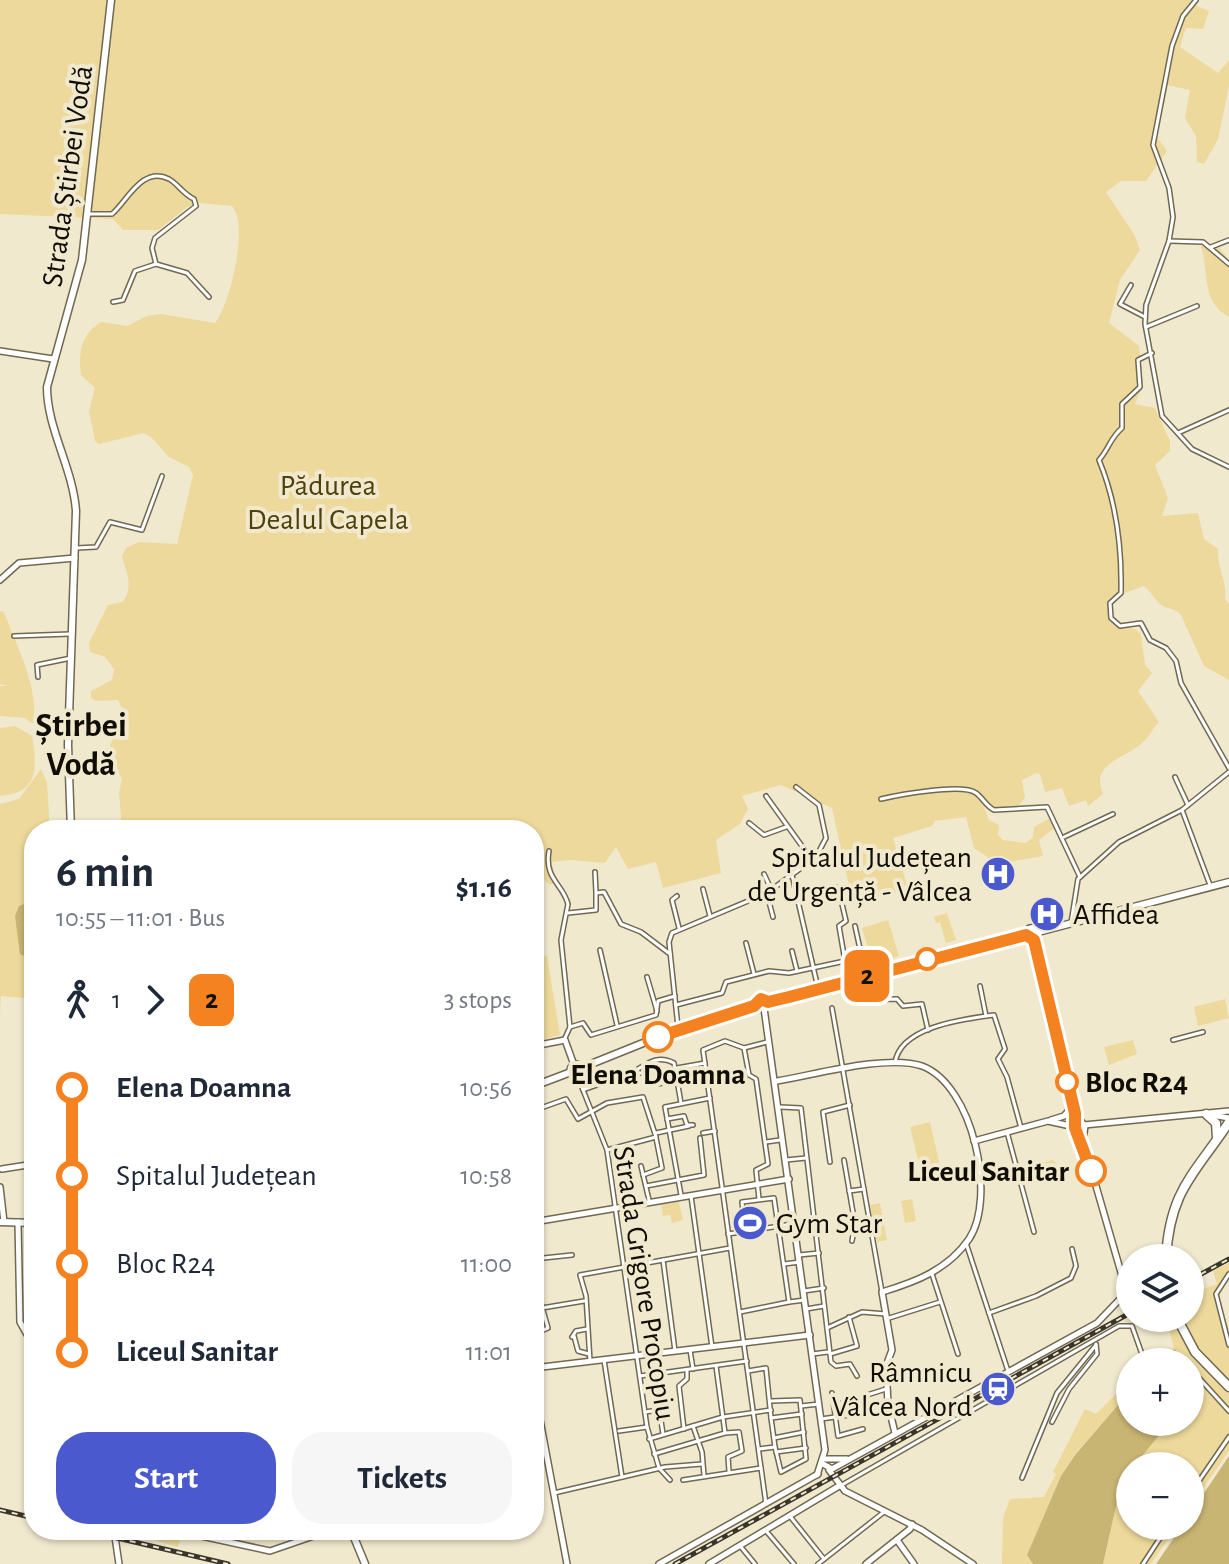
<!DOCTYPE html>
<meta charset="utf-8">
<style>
body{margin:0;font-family:"Alegreya Sans",sans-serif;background:#f6f6f7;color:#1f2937;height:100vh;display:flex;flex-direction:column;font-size:30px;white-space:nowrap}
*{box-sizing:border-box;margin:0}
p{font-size:26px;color:#747a83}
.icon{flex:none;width:44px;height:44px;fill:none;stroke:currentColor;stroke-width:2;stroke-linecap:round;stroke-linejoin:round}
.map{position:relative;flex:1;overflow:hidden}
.details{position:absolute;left:24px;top:820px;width:520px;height:720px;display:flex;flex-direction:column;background:#fff;border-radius:32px;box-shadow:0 2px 6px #0004}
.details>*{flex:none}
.badge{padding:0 16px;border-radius:12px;font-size:28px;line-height:52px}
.tools{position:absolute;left:1116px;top:1244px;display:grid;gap:16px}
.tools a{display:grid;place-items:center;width:88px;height:88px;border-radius:50%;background:#fff;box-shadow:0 2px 6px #0004;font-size:40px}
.map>.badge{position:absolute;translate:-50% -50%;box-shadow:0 0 0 4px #fff}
.legs{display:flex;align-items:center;gap:12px;height:88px;padding:0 32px;font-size:26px}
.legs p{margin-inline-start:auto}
.headline{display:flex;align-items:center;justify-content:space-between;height:136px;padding:0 32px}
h1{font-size:44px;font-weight:600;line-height:60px}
.button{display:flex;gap:16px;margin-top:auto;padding:16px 32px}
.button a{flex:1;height:92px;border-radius:32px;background:#4a59ce;color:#fff;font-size:32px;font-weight:600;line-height:92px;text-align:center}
.button a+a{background:#f6f6f7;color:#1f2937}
ul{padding:0 32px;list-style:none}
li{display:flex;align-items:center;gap:28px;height:88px;font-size:30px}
li i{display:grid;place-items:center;width:12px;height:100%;margin:0 10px;background:currentColor}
li i::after{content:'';width:20px;height:20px;margin:-10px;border:6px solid;border-radius:50%;background:#fff}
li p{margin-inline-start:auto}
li:first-child i{background:linear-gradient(#0000 50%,currentColor 0)}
li:last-child i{background:linear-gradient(currentColor 50%,#0000 0)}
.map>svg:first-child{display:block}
.green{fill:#edd99b}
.water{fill:#c9b573}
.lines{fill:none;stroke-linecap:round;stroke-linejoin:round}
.street-casing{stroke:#706952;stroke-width:6}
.secondary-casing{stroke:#706952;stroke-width:8}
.primary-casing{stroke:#706952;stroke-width:9}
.highway-casing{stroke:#706952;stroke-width:11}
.street{stroke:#fff;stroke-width:3}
.secondary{stroke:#fff;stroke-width:5}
.primary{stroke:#fff;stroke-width:6}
.highway{stroke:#fff;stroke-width:8}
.rail-casing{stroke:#39352a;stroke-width:5}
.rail{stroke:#f1e9ce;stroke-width:2;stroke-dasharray:6;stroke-linecap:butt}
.line-1-casing{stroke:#fff;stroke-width:18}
.line-1{stroke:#f58220;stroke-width:12}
.stop-1-dot{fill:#fff;stroke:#f58220;stroke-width:4}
.labels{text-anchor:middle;stroke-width:8;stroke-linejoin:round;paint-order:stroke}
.street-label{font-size:30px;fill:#100d05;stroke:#f1e9ce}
.park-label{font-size:30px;fill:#4f410c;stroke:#f1e9ce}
.poi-label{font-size:30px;fill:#100d05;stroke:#f1e9ce;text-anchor:end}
.stop-label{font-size:30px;font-weight:bold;fill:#100d05;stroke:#f1e9ce}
.quarter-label{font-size:34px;font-weight:bold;fill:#100d05;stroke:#f1e9ce}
</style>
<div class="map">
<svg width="1229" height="1564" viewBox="0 0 1229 1564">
<rect width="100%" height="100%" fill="#f1e9ce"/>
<g class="green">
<path d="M0 0H1197L1195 5 1209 11 1203 29 1186 28 1180 47 1218 73 1229 60V86L1218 139 1204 164 1197 162 1196 136 1185 118 1190 90 1168 85 1157 137 1167 151 1146 181H1121L1106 192 1134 234 1140 250 1120 280 1109 323 1139 346 1143 385 1135 404 1155 408 1170 441V451L1155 465 1168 498 1162 516 1198 513 1204 539 1218 549C1217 569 1227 579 1225 599L1229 604V680L1204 666 1181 615C1175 608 1171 610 1163 606 1156 602 1151 592 1144 586L1111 598 1108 609 1112 624 1135 629 1141 634 1145 665 1152 673 1138 691 1159 722C1153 728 1150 736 1144 741 1127 759 1089 762 1103 794L1088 806 1086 800 1069 806 1062 788 1045 792 1040 774 1036 773 1022 780 1025 797C1017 811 1002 814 989 804L984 807 989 820 999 825 998 835 1003 840 1026 843 1033 837 1034 827 1052 817 1056 827 1039 840 1043 856 998 864 995 856 989 858 974 848 966 817 935 821 932 826 893 838 908 889 853 904 832 808 781 785 742 796 748 809 740 824 716 840 721 873 663 888 656 862 628 869 616 847 605 863 571 860 551 862 557 882 550 885 534 869V830H122L119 792 122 779 112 759 110 746 122 708 118 700 96 701 91 698V691L112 680 114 669 105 657 90 652 89 643 108 605 122 602C134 588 127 573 122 557L126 548 139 542 177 544 193 475 189 467 169 457 151 437 143 433 99 444 95 441 89 411 95 388 81 375C78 354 81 334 101 322L127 326 147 316 161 314 215 323C231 303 249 224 232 206L199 203 189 206 158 230H123L113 219 0 214Z"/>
<path d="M1201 246 1220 248 1229 261V317C1201 302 1209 272 1201 246Z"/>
<path d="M0 611 4 612C16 645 40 689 33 724L25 718 0 716V686H8L0 684Z"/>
<path d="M15 726 32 736C37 767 40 792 0 796V728Z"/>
<polygon points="41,769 47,783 50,830 34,830 34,999 1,996 0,1014 0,804 19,799"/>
<polygon points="947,913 956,940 946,943 940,922 936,923 934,917"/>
<polygon points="888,920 899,956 893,958 894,962 874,968 862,928"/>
<polygon points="547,956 560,1035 534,1042 534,958"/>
<polygon points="1225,999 1229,1018 1198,1026 1194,1007"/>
<polygon points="1133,1040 1137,1054 1109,1065 1104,1047"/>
<polygon points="930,1122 942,1175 923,1180 910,1127"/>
<polygon points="1053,1160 1061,1168 1050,1179 1038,1182 1033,1166"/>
<polygon points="678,1199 683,1220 672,1223 670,1215 663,1216 661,1203"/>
<polygon points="912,1199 916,1221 905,1223 901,1201"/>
<polygon points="880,1203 887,1240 877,1242 870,1205"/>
<polygon points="1229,1263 1229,1276 1219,1297 1229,1335 1229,1451 1190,1507 1190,1466 1134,1466 1170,1422 1190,1422 1190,1362 1133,1362 1137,1358 1152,1361 1174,1348 1166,1318 1190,1318 1190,1294 1217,1284 1213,1271"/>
<polygon points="1130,1365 1130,1391 1075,1454 1061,1476 1027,1555 1033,1564 1002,1564 1003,1518 1010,1499 1044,1497 1056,1474 1053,1472 1085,1409 1096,1414 1124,1386 1118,1379"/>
<polygon points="1130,1472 1130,1526 1177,1526 1151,1564 1103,1564 1119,1493"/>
<polygon points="119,1530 158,1530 181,1535 178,1547"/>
</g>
<g class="water">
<polygon points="30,902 34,962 20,954 15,916 19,906"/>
<polygon points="1130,1391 1130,1422 1170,1422 1134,1466 1130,1466 1119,1493 1103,1564 1033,1564 1027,1555 1061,1476 1075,1455"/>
<polygon points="1229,1456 1229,1564 1156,1564 1182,1526 1190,1526 1190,1514"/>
</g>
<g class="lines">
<defs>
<g id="street">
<polyline points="1196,0 1183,16 1172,46 1153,145 1169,188 1173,217 1169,241 1146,305 1145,324 1162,416 1192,449 1229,467"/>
<path d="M88 214H112C126 203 142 165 169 179 178 184 183 194 194 199L196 206 155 238 152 248 156 264 187 273 209 297"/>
<polyline points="1169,241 1203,242 1229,264"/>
<polyline points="1211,247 1229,240"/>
<polyline points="1131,285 1120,304 1145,317"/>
<polyline points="113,302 123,300 135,271 156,264"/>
<polyline points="1146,327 1197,306"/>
<path d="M1152 353 1138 360 1140 387 1122 404V428C1110 438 1109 449 1099 460 1116 501 1122 548 1121 593L1110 603 1111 618 1120 626 1141 623 1150 640 1166 648 1176 661 1181 683 1229 768"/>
<polyline points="1178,433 1229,410"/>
<polyline points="76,548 96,547 110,522 142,530 162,476"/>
<polyline points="14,636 70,634"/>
<polyline points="38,677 37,665 71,658"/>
<polyline points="1175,777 1188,805"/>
<polyline points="766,796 812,860"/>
<path d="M881 799C898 795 962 783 976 793 983 798 986 806 994 810L1047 807 1080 877"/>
<polyline points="1182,810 1210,885"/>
<polyline points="749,823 764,835 786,827"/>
<polyline points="1064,837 1113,814"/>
<path d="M549 851C544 879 563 884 568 904L561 940 570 1027 565 1038"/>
<polyline points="595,872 596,892"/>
<polyline points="764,874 771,889"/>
<polyline points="792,875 818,988"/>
<polyline points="703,889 710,916"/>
<polyline points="767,894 773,917"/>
<polyline points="677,896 672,900 679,928"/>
<polyline points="568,913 596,910 596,893 604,892 621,924 641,932 670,954"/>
<polyline points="1071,923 1078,879 1119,842 1182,810 1229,772"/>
<polyline points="855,926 866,976"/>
<polyline points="746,943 754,974"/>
<polyline points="600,950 617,1025"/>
<polyline points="792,951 797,971"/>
<polyline points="647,977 657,1011"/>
<polyline points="861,981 867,1000 897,999 903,1006 922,1004 928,1030"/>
<polyline points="980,986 986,1016"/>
<polyline points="676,1005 722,993 726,982 769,971 789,973 845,961 839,926 846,921 838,887"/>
<polyline points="832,1008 882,1292"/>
<polyline points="570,1027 583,1023 591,1035 656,1015 658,1001 675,996"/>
<polyline points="678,1027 669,942 672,933 767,893 816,857 826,838 819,805 796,787"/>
<polyline points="1173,1040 1203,1032"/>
<polyline points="744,1048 749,1075 756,1079 768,1164 756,1170 759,1199"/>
<path d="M895 1063C900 1026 965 1019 994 1015L1005 1049 998 1059 1007 1077 1021 1128"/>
<polyline points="677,1068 705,1063"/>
<polyline points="634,1073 651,1073 658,1084 678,1079"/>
<polyline points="577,1075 607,1150 647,1427 659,1468 670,1480"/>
<path d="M583 1090C599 1083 618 1080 633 1072 647 1064 657 1054 674 1063L681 1103"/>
<polyline points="780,1107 801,1108 831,1362 836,1366 850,1364 857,1376"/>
<polyline points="534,1115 538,1109 566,1099 578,1119 607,1103 643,1097 656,1137 607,1150"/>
<polyline points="667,1119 684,1116 687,1125 693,1125"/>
<polyline points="1007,1132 1034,1232"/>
<polyline points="656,1133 689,1126"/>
<polyline points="703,1133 715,1131"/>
<polyline points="766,1142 780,1140"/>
<polyline points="786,1160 806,1158"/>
<polyline points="844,1160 855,1224 852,1241"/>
<polyline points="830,1162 823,1112 850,1105"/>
<polyline points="641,1166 649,1200"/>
<polyline points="643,1175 662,1168 656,1138"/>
<polyline points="646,1186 704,1175 700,1138"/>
<polyline points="849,1191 864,1189"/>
<polyline points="681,1195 665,1107 710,1098"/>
<polyline points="691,1196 712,1347"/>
<polyline points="855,1224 870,1221"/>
<polyline points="745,1231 742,1202 774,1198 789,1302 805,1300"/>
<polyline points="728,1234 792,1224"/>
<polyline points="966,1243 1008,1371"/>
<polyline points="799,1255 819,1253"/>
<polyline points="534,1259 572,1255"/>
<polyline points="663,1260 675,1351"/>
<polyline points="784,1264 800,1262"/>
<polyline points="932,1274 958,1354"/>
<polyline points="1229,1274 1216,1294 1229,1345"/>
<polyline points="534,1279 548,1328 534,1334"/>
<polyline points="804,1291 824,1288"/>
<polyline points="542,1308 584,1301"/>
<polyline points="806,1309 824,1306"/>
<polyline points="740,1312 789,1302"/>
<polyline points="989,1313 1036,1296 1071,1278 1076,1266 1072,1249"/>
<polyline points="886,1319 940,1302"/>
<polyline points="827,1328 862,1312 886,1314"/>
<polyline points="574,1336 578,1351 589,1354"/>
<polyline points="572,1337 576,1331 587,1329"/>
<polyline points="690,1350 693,1369"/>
<polyline points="812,1354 828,1352"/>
<polyline points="830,1354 857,1346 849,1317"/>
<polyline points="604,1360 622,1477"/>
<polyline points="590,1361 586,1296 580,1275 730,1248"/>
<polyline points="1190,1368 1229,1411"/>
<polyline points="748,1371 766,1368 771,1418"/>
<polyline points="654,1374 663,1434"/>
<polyline points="640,1376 747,1361"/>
<polyline points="832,1393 838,1436 863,1429"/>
<polyline points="867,1395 886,1389"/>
<polyline points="771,1401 800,1400 806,1459 781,1472 775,1447"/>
<polyline points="801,1406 819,1404"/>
<polyline points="834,1407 848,1400"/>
<polyline points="645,1412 659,1410"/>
<polyline points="821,1419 863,1413"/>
<polyline points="1052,1422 1069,1389 1097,1354 1096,1344"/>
<polyline points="693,1426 702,1452 704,1475"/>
<polyline points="684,1429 679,1386 687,1379 687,1370"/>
<polyline points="619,1431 647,1427"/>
<polyline points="725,1433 739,1432 742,1451 728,1457 729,1471"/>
<polyline points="774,1438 804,1432"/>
<polyline points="649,1439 723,1417 771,1410"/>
<polyline points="759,1449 775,1447 771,1418 802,1414"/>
<polyline points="776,1452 806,1448"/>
<polyline points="654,1454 725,1433 716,1366"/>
<polyline points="1022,1478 1057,1393 1096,1345"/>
<polyline points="683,1480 761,1468"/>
<polyline points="840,1486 1119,1326 1132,1326 1143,1357 1174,1353 1185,1362"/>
<polyline points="554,1493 665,1467 702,1464"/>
<polyline points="1190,1494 1229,1437"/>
<polyline points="766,1504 703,1050 725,1041 744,1048 767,1042"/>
<polyline points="789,1515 824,1559"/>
<polyline points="767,1532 794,1564"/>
<polyline points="741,1547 755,1564"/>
<polyline points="818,1564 884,1512"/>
<polyline points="1143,1564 1168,1526"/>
</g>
<g id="secondary">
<polyline points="0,351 53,359"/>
<polyline points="0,580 19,563 75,558"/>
<polyline points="764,1008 825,1450 817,1475"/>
<polyline points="534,1046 565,1040 574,1065"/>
<path d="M777 1081C814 1075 887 1054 922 1066 973 1085 997 1197 969 1239 948 1270 915 1282 882 1292L892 1350 886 1366 888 1404 895 1433"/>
<polyline points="1075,1114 1085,1126 1083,1140"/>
<polyline points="1212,1115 1229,1118"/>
<polyline points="1051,1120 1064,1116 1072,1107"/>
<polyline points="1084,1125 1229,1111"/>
<polyline points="974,1141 1048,1121 1075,1127"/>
<polyline points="2,1169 34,1164"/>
<polyline points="0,1187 4,1222"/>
<polyline points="18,1222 20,1322 34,1347"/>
<polyline points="534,1222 789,1179"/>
<polyline points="534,1368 810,1335"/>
<polyline points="534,1388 567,1564"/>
<polyline points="825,1459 847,1459"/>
<polyline points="823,1464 832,1469 1097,1323 1121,1298 1122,1276 1083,1141 1075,1128 1075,1113 1034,940"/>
<polyline points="829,1470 845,1491 922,1530 973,1564"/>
<polyline points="114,1530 119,1564"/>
<polyline points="174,1530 270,1551 331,1530"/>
<polyline points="897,1540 914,1564"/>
<polyline points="659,1564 818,1474"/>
<polyline points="709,1564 839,1486"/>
<polyline points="866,1564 910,1529 912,1524"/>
</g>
<g id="primary">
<path d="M71 830 68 745 76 511C73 468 47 429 47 387L82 260 111 0"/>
<circle cx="1032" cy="934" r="6"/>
<polyline points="1038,932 1229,882"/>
<circle cx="576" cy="1070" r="5.5"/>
<polyline points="581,1068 678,1029 758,1005 761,999 768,1002 783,998 1026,935"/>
<polyline points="534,1086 571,1072"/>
<polyline points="0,1222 34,1223"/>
<polyline points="351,1530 365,1564"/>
</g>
<g id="highway">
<polyline points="1206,1114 1216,1123 1217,1138"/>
<path d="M1166 1258C1170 1189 1195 1174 1229 1122"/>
<polyline points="1177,1318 1195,1352 1229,1387"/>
</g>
</defs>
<use href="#street" class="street-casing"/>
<use href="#secondary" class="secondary-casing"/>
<use href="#primary" class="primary-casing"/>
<use href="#highway" class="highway-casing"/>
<use href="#street" class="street"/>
<use href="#secondary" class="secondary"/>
<use href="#primary" class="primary"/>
<use href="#highway" class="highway"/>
<defs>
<g id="rail">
<polyline points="1190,1280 1229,1259"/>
<polyline points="0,1510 34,1518"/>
<polyline points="83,1530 228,1564"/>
<polyline points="675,1564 1130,1313"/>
</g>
</defs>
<use href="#rail" class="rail-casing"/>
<use href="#rail" class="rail"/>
</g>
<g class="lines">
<defs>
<polyline id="line-1" points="658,1037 754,1006 761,999 768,1002 789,997 1026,935 1034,940 1075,1113 1075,1128 1091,1171"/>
</defs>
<use href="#line-1" class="line-1-casing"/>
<use href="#line-1" class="line-1"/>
</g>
<defs>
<symbol id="hospital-disc" viewBox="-11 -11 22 22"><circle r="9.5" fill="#4a59ce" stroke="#f1e9ce"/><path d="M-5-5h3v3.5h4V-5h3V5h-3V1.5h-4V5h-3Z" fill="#fff"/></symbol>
<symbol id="stadium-disc" viewBox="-11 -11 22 22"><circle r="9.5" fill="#4a59ce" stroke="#f1e9ce"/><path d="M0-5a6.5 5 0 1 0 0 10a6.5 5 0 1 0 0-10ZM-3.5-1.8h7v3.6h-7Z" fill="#fff"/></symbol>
<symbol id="station-disc" viewBox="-11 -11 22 22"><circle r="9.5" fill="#4a59ce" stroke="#f1e9ce"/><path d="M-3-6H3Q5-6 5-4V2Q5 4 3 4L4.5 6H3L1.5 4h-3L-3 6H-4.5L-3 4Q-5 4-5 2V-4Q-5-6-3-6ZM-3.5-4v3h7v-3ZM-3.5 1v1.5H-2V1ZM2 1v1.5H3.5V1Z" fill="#fff"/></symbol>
</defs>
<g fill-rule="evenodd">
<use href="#hospital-disc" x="978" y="854" width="40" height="40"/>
<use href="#hospital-disc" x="1027" y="894" width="40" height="40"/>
<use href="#stadium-disc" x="730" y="1203" width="40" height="40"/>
<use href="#station-disc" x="978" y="1369" width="40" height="40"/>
</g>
<g class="stop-1-dot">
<circle cx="927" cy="959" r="10"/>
<circle cx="658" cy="1037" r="14"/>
<circle cx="1067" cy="1082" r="10"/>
<circle cx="1091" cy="1171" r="14"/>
</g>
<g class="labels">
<g class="street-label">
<text transform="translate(67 176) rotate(-82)" y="10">Strada Știrbei Vodă</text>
<text transform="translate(645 1283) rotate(81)" y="10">Strada Grigore Procopiu</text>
</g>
<g class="park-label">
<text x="328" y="495">Pădurea<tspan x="328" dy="34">Dealul Capela</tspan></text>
</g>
<g class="poi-label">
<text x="972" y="867">Spitalul Județean<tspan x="972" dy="34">de Urgență - Vâlcea</tspan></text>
<text x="1073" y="924" text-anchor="start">Affidea</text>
<text x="776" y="1233" text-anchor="start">Gym Star</text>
<text x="972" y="1382">Râmnicu<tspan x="972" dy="34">Vâlcea Nord</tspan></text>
</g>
<g class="stop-label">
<text x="658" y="1084">Elena Doamna</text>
<text x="1085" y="1092" text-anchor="start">Bloc R24</text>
<text x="1069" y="1181" text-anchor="end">Liceul Sanitar</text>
</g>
<g class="quarter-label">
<text x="81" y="736">Știrbei<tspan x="81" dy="39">Vodă</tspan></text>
</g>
</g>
</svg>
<div class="tools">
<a><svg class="icon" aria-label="layers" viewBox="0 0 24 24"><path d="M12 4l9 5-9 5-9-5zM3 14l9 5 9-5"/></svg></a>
<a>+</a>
<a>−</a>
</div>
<b class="badge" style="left:867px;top:976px;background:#f58220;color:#111">2</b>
<section class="details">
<div class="headline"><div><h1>6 min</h1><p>10:55 – 11:01 · Bus</p></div><b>$1.16</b></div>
<div class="legs"><svg class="icon" aria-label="walk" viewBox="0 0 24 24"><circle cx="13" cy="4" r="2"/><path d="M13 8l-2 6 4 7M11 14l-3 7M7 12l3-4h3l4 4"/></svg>1<svg class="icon" aria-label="forward" viewBox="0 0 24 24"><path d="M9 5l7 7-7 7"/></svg><b class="badge" style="background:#f58220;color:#111">2</b><p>3 stops</p></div>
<ul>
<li><i style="color:#f58220"></i><b>Elena Doamna</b><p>10:56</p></li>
<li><i style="color:#f58220"></i><span>Spitalul Județean</span><p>10:58</p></li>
<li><i style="color:#f58220"></i><span>Bloc R24</span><p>11:00</p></li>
<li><i style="color:#f58220"></i><b>Liceul Sanitar</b><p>11:01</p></li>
</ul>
<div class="button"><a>Start</a><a>Tickets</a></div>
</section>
</div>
